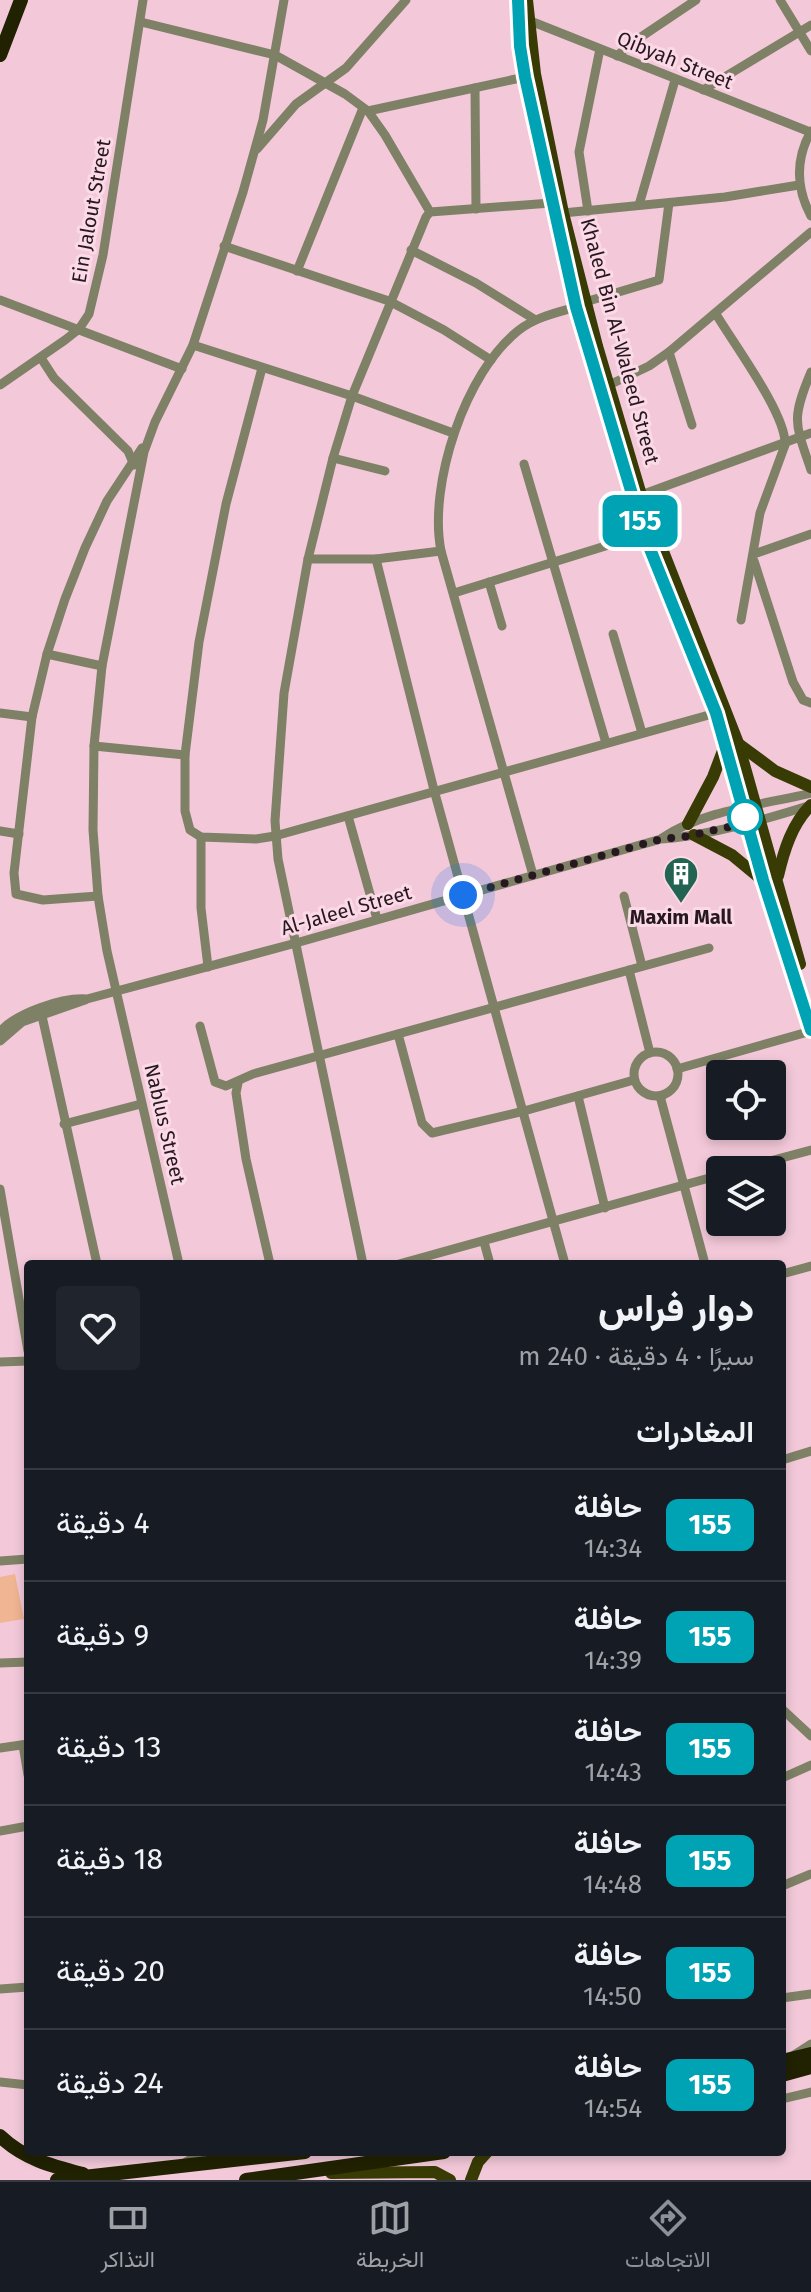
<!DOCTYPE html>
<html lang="ar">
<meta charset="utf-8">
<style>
body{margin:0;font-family:"Fira Sans",Vazirmatn,sans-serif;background:#20242c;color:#f1f3f6;direction:rtl;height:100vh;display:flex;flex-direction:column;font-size:30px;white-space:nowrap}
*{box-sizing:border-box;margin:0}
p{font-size:26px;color:#9ea1a6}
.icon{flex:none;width:44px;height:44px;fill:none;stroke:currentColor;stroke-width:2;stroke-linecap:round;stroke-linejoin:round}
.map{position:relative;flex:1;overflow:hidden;direction:ltr}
.side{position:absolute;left:24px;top:1260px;width:762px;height:896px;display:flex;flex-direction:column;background:#171b24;border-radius:8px;box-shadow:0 4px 12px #0003;direction:rtl}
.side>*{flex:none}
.badge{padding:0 16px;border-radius:12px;font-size:28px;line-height:52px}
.fabs{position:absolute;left:706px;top:1060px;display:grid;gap:16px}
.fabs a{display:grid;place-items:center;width:80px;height:80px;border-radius:8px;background:#171b24;box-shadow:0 4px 12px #0003;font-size:40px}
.you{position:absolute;width:40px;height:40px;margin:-20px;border:6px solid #fff;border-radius:50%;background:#1a73e8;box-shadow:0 0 0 12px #1a73e833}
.map>.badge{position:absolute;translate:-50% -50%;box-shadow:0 0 0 4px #fff}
h2{padding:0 32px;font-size:30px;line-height:72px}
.round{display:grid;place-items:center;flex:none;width:84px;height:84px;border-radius:8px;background:#20242c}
.head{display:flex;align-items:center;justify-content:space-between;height:136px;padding:0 32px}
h1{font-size:38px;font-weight:800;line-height:60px}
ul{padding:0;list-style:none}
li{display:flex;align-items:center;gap:24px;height:112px;padding:0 32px;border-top:2px solid #363941}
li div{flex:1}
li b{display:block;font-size:30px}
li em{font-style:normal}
li .badge{min-width:88px;font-weight:700;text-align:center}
.dock{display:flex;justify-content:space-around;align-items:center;height:112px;border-top:2px solid #363941;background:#171b24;font-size:22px;color:#9ea1a6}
.dock a{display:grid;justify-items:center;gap:4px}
.dock .selected{color:#8c9099}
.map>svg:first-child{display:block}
.green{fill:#f0b592}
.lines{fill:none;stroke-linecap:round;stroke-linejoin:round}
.minor{stroke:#7e8166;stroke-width:9}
.major{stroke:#393b04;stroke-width:12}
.highway{stroke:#212202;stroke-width:14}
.line-casing{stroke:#fff;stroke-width:18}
.line{stroke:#00a3b4;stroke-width:12}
.walk{stroke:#26181e;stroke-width:8;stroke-dasharray:0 14.4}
.stop-dot{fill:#fff;stroke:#00a3b4;stroke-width:4}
.labels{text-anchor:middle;stroke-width:6;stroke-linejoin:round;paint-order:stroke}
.street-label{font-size:20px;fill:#26181e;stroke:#fbd9e6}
.poi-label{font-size:20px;font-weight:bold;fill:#26181e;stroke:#fbd9e6}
</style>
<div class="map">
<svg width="811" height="2180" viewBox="0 0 811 2180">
<rect width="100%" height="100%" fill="#f3c9da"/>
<polygon class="green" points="15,1574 24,1619 0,1623 0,1577"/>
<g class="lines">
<g class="minor">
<polyline points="780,0 811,51"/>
<polyline points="528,20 810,132"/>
<polyline points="141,22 275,55 345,94 368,111 385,135 430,212"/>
<polyline points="617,56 629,45 696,0"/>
<polyline points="475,88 476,209"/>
<polyline points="703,90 811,25"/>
<polyline points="368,111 525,77"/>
<path d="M811 131C795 160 796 188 811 216"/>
<polyline points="257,149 296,104 346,68 406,0"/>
<polyline points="639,205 675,80"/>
<polyline points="588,211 579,152 600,49"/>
<polyline points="563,213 725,197 799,185"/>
<polyline points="224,246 389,301 444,330 491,360"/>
<polyline points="411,250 476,283 534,319"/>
<polyline points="297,271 363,108"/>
<polyline points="0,300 182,369"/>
<polyline points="585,302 659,280 669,203"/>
<path d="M716 314C733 343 787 415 785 445L760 513 741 620"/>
<polyline points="193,345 352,396 453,433"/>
<polyline points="669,352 692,425"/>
<polyline points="41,358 54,378 128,451 134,465"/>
<polyline points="262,368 226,504 199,642 185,755 185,811 190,830 201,837 256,839 275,836 716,713"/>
<path d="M811 372C791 420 795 423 811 470"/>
<polyline points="0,385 65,340 79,329 89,314 103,255 143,0"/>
<polyline points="609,385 649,366 669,352 811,232"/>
<polyline points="333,458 385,471"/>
<polyline points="524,464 606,743"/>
<polyline points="641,495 811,433"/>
<polyline points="754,554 811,534"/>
<polyline points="308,559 376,559 441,551"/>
<polyline points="376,559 434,790 565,1264"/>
<polyline points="754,561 793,682 803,700 811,703"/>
<polyline points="489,582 502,626"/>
<polyline points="454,593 644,534"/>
<polyline points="613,634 642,733"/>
<polyline points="47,654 102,666"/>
<polyline points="0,713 32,717"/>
<polyline points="94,746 185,755"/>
<polyline points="348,816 377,919"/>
<polyline points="0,831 19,834"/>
<polyline points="201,837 201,908 208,967"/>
<path d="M662 838C704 810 762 805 811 793"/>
<path d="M533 875 441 551C428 485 465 372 519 330 536 317 556 313 576 307"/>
<polyline points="98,896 43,900 16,894 14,873 32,717 47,654 65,599 85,548 107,501 142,448"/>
<polyline points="624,896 642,966"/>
<polyline points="629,970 650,1053"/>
<polyline points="42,1016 97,1264"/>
<polyline points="200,1026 215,1082 226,1086 253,1074 709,948"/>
<path d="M0 1032C15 1013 63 997 87 999L296 943 661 839C707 836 767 819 811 805"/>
<polyline points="398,1034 422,1123 432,1133 524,1111 634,1080"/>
<polyline points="0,1041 22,1022 85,1000"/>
<circle cx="656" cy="1074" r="22"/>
<polyline points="677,1069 811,1031"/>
<polyline points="238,1083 236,1093 246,1159 270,1264"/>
<polyline points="578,1096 605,1208"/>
<polyline points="660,1096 705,1264"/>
<polyline points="64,1124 141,1104"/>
<polyline points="736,1170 811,1150"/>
<polyline points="0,1189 28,1351"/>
<polyline points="484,1242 490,1264"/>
<polyline points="179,1264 107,951 98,896 93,830 94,746 102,666 144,452 155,422 193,345 243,192 263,120 284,0"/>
<polyline points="363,1264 278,859 275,821 284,693 308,559 333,458 352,396 426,217 430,212 551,203"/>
<polyline points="399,1264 720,1175"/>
<polyline points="782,1274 811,1266"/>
<polyline points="0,1362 28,1361"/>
<polyline points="782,1460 811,1451"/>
<polyline points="0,1561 28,1559"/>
<polyline points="0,1663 28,1662"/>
<polyline points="782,1709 811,1736"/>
<polyline points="23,1745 28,1775"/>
<polyline points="0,1748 28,1744"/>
<polyline points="782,1778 811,1765"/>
<polyline points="0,1831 28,1826"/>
<polyline points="782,1886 811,1874"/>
<polyline points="0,1989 28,1987"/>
<polyline points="782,1998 811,1994"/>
<polyline points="794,2055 811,2044"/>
<polyline points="0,2082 28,2085"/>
<polyline points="782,2099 811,2092"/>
<polyline points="186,2162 204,2152"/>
</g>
<g class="major">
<polyline points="518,0 520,46 525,77 576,307 644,534 716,713 763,880 811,1030"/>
<polyline points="527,0 535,74 563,213 597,346 641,495 738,743 800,964"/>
<polyline points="740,745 775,771 811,787"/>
<polyline points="688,824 713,777 726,743"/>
<polyline points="694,835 732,855 761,879"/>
<path d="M778 876C784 850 792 824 811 805"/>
<polyline points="331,2173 435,2172 450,2180"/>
<polyline points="471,2180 478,2162 487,2152"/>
</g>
<g class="highway">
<polyline points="0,55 21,0"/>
<polyline points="782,2061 811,2054"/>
<polyline points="782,2075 811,2067"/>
<path d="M0 2136C24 2159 52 2166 83 2174"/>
<polyline points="57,2180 305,2152"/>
<polyline points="246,2180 444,2152"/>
</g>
</g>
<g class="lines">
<defs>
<polyline id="line" points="518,0 520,46 525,77 576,307 644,534 716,713 763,880 811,1030"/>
</defs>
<use href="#line" class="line-casing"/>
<use href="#line" class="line"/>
<polyline class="walk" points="463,895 661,839 683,837 747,823 745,817"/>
</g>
<defs>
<symbol id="building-pin" viewBox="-11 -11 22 30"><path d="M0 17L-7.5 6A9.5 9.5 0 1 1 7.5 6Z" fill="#226352" stroke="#fbd9e6"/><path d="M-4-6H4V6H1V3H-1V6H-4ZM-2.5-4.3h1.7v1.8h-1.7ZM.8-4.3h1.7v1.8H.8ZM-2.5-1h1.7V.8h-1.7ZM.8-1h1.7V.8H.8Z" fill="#fff"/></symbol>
</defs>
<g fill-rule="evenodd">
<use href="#building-pin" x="661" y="854" width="40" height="54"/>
</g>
<circle class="stop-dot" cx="745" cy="817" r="16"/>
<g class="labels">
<g class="street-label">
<text transform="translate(675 60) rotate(22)" y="7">Qibyah Street</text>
<text transform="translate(91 211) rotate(-80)" y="7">Ein Jalout Street</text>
<text transform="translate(620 341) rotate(75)" y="7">Khaled Bin Al-Waleed Street</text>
<text transform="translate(346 910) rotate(-16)" y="7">Al-Jaleel Street</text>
<text transform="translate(165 1124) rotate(77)" y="7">Nablus Street</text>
</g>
<g class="poi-label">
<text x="681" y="924">Maxim Mall</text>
</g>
</g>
</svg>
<div class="fabs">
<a><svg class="icon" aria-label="locate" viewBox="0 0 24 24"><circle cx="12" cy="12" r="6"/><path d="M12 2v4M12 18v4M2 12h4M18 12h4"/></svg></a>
<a><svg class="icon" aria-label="layers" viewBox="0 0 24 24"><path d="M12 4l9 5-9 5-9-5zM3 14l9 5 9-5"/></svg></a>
</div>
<div class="you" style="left:463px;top:895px"></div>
<b class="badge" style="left:640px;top:521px;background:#00a3b4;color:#fff">155</b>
<section class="side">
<div class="head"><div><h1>دوار فراس</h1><p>سيرًا · 4 دقيقة · 240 m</p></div><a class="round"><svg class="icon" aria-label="heart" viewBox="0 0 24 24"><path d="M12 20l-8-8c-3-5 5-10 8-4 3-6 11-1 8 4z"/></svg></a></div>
<h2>المغادرات</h2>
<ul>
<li><span class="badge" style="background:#00a3b4;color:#fff">155</span><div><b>حافلة</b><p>14:34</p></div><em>4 دقيقة</em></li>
<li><span class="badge" style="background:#00a3b4;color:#fff">155</span><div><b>حافلة</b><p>14:39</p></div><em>9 دقيقة</em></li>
<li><span class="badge" style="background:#00a3b4;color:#fff">155</span><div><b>حافلة</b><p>14:43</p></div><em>13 دقيقة</em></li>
<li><span class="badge" style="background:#00a3b4;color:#fff">155</span><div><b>حافلة</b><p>14:48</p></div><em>18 دقيقة</em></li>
<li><span class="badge" style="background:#00a3b4;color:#fff">155</span><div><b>حافلة</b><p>14:50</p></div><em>20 دقيقة</em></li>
<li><span class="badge" style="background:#00a3b4;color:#fff">155</span><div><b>حافلة</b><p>14:54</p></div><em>24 دقيقة</em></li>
</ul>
</section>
</div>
<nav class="dock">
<a class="selected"><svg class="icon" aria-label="directions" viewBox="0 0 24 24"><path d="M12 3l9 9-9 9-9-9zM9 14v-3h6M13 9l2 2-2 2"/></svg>الاتجاهات</a>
<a><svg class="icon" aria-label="map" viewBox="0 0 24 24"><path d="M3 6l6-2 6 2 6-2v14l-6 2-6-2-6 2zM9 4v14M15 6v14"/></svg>الخريطة</a>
<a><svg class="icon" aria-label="tickets" viewBox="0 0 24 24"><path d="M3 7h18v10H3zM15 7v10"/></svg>التذاكر</a>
</nav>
